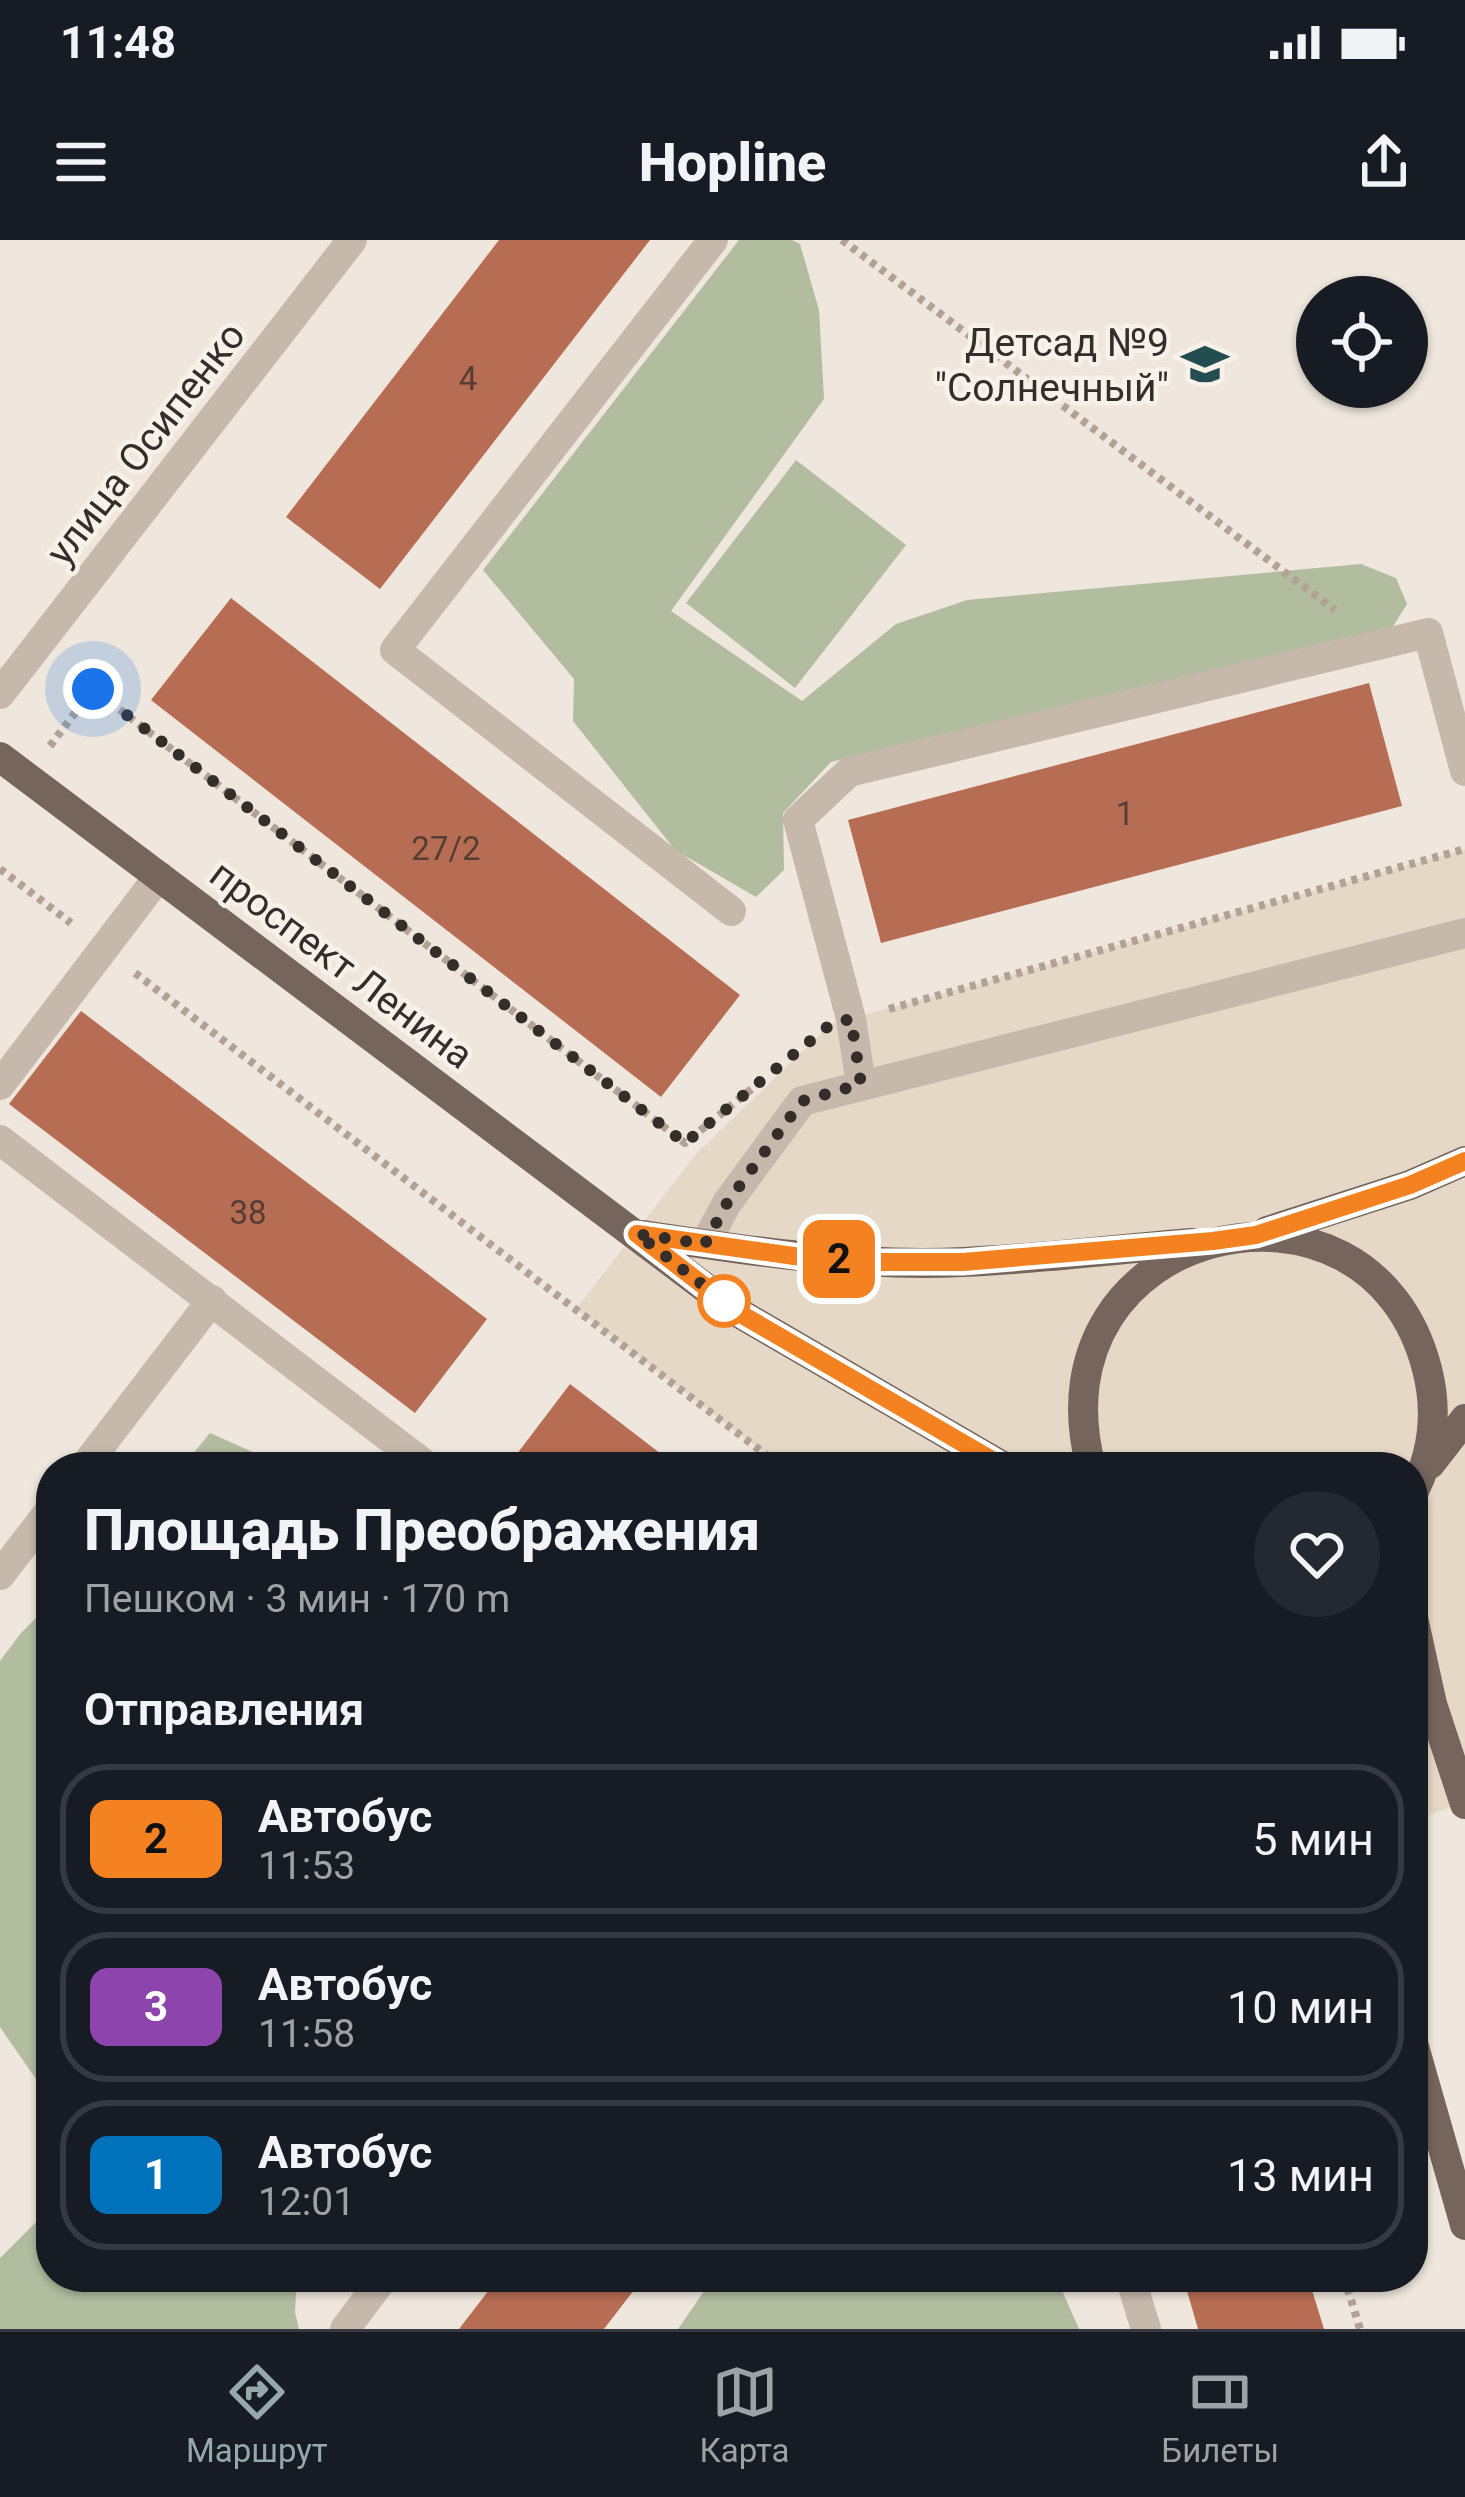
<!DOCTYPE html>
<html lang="ru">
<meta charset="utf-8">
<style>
body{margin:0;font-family:Roboto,sans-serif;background:#242831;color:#f1f3f6;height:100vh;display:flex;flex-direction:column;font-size:45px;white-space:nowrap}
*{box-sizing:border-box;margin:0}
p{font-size:39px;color:#9ea1a6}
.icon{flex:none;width:66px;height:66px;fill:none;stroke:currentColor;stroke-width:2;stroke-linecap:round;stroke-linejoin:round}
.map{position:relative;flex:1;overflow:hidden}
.side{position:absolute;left:36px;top:1212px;width:1392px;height:840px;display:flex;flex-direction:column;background:#171b24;border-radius:48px;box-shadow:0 3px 9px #0004}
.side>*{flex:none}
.badge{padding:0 24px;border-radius:18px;font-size:42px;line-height:78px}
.fabs{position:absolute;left:1296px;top:36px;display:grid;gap:24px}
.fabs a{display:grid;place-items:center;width:132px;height:132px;border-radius:50%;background:#171b24;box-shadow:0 3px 9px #0004;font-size:60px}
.you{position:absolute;width:60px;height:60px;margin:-30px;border:9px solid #fff;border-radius:50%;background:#1a73e8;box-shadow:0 0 0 18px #1a73e833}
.map>.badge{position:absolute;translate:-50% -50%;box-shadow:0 0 0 6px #fff}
h2{padding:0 48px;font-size:45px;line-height:108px}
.round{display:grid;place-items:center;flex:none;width:126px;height:126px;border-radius:63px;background:#242831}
.overview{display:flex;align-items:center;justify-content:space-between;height:204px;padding:0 48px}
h1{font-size:57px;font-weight:800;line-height:90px}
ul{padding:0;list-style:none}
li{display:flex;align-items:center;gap:36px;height:150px;margin:0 24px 18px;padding:0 24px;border:6px solid #363941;border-radius:48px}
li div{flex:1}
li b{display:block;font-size:45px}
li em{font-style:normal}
li .badge{min-width:132px;font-weight:700;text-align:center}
.status{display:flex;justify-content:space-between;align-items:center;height:84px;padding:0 60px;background:#171b24;direction:ltr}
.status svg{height:33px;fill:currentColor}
header{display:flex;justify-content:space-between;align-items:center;height:156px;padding:0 48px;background:#171b24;font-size:54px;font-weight:800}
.dock{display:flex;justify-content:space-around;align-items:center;height:168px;border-top:3px solid #363941;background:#171b24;font-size:33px;color:#9ea1a6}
.dock a{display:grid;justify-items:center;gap:6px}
.dock .on{color:#95a8ac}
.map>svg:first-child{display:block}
.green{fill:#b2bc9f}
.plaza{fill:#e5d8c6}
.building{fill:#b76d53}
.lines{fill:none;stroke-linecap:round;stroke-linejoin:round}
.path{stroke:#b1a295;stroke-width:8;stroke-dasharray:6 6;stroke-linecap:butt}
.minor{stroke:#c6b8ab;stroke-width:30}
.major{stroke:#75655c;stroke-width:30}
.line-casing{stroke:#fff;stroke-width:27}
.line{stroke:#f58220;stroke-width:18}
.walk{stroke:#342d29;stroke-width:12;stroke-dasharray:0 21.6}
.stop-dot{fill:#fff;stroke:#f58220;stroke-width:6}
.labels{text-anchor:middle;stroke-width:9;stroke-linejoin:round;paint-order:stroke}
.number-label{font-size:33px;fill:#553d34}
.poi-label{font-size:39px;fill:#342d29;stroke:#f7f1e9;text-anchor:end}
.street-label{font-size:39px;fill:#342d29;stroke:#f7f1e9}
</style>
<div class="status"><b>11:48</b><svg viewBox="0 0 49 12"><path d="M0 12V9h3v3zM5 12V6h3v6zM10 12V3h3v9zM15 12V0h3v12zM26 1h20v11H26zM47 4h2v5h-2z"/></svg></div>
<header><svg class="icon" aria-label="menu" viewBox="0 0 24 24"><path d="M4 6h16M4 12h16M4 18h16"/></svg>Hopline<svg class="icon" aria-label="share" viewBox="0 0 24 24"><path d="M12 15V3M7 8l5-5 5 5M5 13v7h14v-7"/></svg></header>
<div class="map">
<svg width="1465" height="2089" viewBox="0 0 1465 2089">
<rect width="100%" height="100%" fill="#efe7dd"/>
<g class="green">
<polygon points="739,0 792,0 800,4 819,70 824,159 671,371 802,461 896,384 967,360 1361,324 1396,338 1407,364 1392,388 831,522 783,573 784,630 756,657 675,610 573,481 574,439 483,330"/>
<polygon points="796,220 906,305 795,448 686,363"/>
<polygon points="210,1193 286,1227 182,1227"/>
<polygon points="51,1363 51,1861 0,1787 0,1421 21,1393"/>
<polygon points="51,1967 51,2037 297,2037 295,2072 299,2089 0,2089 0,2018"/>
<polygon points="714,2037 1056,2037 1079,2089 678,2089"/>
</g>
<polygon class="plaza" points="1465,609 1465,1562 1413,1581 1413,1227 782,1227 576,1069 696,914 831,784"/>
<g class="building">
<polygon points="499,0 650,0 380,349 286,277"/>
<polygon points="231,358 740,755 661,857 151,460"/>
<polygon points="1369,443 1402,566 881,703 848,580"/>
<polygon points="81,771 487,1079 415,1173 9,864"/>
<polygon points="570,1144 678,1227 507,1227"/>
<polygon points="499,2037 644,2037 604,2089 459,2089"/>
<polygon points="1183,2037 1308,2037 1324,2089 1198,2089"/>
</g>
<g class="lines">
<g class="path">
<polyline points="842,0 1335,370"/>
<polyline points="72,433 685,903 754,847"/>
<polyline points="50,506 93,449"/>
<polyline points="0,629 71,683"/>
<polyline points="135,733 782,1227"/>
<polyline points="889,769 1465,609"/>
<polyline points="1344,2037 1360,2089"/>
</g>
<g class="minor">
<polyline points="713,0 395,410 731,671"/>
<polyline points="0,454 352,0"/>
<polyline points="861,844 851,779 798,580 849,532 1428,393 1465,531"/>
<polyline points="0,845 159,636"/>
<polyline points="0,900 428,1227"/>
<polyline points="705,1004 727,963 802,861 1465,693"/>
<polyline points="84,1227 212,1060"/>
<polyline points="0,1335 51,1269"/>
<polyline points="1130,2037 1146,2089"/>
<polyline points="345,2089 384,2037"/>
</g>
<g class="major">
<polyline points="0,517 739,1073 1004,1227"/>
<polyline points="1267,991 1410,945 1465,921"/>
<path d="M643 995C749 1011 856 1027 963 1022 1040 1019 1116 1009 1192 1003"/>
<polyline points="1430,1224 1465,1179"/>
<path d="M1091 1227C1027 984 1370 905 1427 1129 1438 1171 1433 1214 1413 1253"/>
<polyline points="1413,1378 1432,1464 1465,1564"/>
<polyline points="1413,1803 1465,1985"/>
</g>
</g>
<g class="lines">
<defs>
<polyline id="line" points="1004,1227 739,1073 637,994 801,1017 878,1022 963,1022 1213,1001 1256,995 1410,945 1465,921"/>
</defs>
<use href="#line" class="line-casing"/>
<use href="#line" class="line"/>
<polyline class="walk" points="93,449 685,903 831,784 851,779 861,844 802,861 727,963 705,1004 637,994 739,1073 724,1061"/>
</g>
<defs>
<symbol id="school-bare" viewBox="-9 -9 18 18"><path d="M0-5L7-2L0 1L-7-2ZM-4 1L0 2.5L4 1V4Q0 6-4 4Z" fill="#244d51" stroke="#f7f1e9" stroke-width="2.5" paint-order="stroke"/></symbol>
</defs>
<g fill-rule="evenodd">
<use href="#school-bare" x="1172" y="91" width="66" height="66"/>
</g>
<circle class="stop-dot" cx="724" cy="1061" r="24"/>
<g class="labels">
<g class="number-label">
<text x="468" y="150">4</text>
<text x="1125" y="585">1</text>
<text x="446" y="620">27/2</text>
<text x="248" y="984">38</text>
</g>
<g class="poi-label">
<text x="1169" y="116">Детсад №9<tspan x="1169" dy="45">"Солнечный"</tspan></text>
</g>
<g class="street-label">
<text transform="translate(145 203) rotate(-52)" y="14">улица Осипенко</text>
<text transform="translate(342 724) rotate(37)" y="14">проспект Ленина</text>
</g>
</g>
</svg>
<div class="fabs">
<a><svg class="icon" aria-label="locate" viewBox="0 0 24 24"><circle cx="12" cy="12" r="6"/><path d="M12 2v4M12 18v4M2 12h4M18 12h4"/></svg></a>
</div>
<div class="you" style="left:93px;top:449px"></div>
<b class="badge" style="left:839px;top:1019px;background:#f58220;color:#111">2</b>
<section class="side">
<div class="overview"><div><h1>Площадь Преображения</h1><p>Пешком · 3 мин · 170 m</p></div><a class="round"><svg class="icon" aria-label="heart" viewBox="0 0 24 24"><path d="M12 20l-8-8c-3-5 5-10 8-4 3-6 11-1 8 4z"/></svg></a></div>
<h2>Отправления</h2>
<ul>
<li><span class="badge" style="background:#f58220;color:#111">2</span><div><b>Автобус</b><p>11:53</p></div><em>5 мин</em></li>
<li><span class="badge" style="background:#8e44ad;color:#fff">3</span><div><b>Автобус</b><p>11:58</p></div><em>10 мин</em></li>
<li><span class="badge" style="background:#0072bc;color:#fff">1</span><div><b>Автобус</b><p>12:01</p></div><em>13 мин</em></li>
</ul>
</section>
</div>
<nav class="dock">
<a class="on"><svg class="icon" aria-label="directions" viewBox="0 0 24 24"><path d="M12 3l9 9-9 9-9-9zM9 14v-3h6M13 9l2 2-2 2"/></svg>Маршрут</a>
<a><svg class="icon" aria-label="map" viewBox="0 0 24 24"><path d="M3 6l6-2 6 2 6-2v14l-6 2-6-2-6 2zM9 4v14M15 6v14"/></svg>Карта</a>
<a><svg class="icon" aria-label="tickets" viewBox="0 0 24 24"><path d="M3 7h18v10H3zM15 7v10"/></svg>Билеты</a>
</nav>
